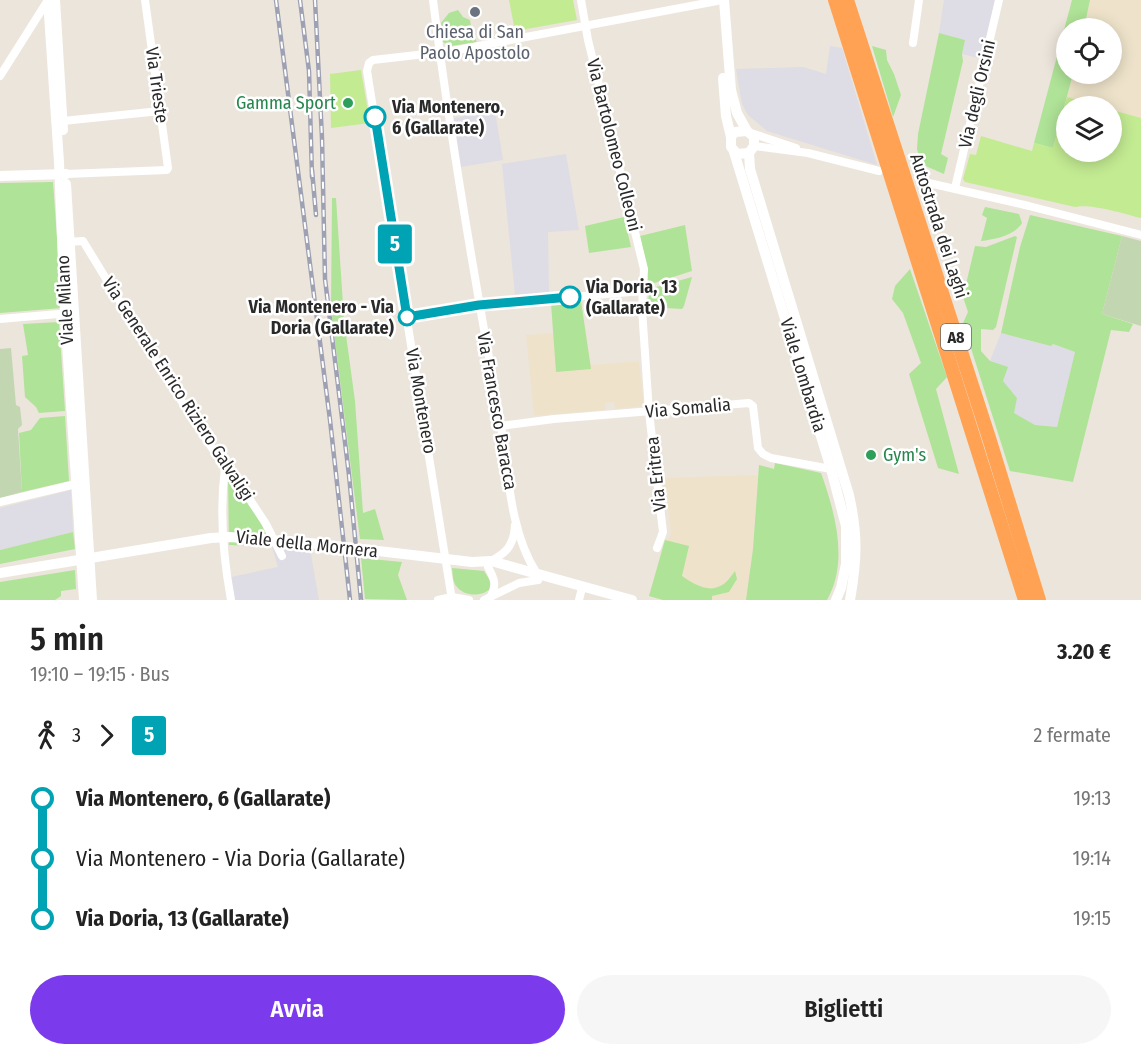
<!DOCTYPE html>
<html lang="it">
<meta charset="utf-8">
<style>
body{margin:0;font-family:"Fira Sans Condensed",sans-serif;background:#f6f6f6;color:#222;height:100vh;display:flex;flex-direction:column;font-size:22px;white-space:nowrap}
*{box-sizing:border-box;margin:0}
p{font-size:20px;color:#767676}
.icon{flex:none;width:33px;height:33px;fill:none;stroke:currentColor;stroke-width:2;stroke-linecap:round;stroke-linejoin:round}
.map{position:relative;height:600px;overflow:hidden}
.side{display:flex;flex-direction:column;background:#fff;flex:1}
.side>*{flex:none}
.badge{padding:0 12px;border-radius:4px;font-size:21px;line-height:39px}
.buttons{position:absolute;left:1056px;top:18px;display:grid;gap:12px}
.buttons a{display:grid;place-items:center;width:66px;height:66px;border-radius:50%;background:#fff;box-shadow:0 3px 15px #0003;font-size:30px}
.map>.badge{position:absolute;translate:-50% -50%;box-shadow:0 0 0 3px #fff}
.legs{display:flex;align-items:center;gap:9px;height:66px;padding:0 30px;font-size:20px}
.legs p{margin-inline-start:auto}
.head{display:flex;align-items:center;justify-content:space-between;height:102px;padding:0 30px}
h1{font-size:33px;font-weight:600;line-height:45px}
.cta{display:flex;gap:12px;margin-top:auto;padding:12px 30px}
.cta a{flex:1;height:69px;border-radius:36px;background:#7c3aed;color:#fff;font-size:24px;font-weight:600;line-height:69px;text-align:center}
.cta a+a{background:#f6f6f6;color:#222}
ul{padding:0 30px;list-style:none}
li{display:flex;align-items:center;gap:21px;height:60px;font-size:22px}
li i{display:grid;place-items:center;width:9px;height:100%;margin:0 8px;background:currentColor}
li i::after{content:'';width:15px;height:15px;margin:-8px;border:4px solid;border-radius:50%;background:#fff}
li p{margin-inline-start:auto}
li:first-child i{background:linear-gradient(#0000 50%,currentColor 0)}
li:last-child i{background:linear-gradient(currentColor 50%,#0000 0)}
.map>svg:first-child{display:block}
.industrial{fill:#dedce4}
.education{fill:#eee3ca}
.green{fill:#afe397}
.cemetery{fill:#c3d6b2}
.pitch{fill:#c3eb92}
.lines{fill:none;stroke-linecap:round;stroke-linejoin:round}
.street{stroke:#fff;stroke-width:8}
.secondary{stroke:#fff;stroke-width:10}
.highway{stroke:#ffa253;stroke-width:14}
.rail-casing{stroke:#9ea1b4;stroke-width:4.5}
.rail{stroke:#fff;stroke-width:2;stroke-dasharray:7;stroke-linecap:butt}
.line-1-casing{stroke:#fff;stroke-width:14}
.line-1{stroke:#00a3b4;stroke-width:9}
.worship-dot{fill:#6b7280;stroke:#fff;stroke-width:2}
.leisure-dot{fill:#2e9e5b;stroke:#fff;stroke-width:2}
.stop-1-dot{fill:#fff;stroke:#00a3b4;stroke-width:3}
.labels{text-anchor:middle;stroke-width:5;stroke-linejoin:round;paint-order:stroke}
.shield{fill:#fff;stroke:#6a6a6a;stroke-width:1.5}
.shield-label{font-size:16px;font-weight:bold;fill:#2a2a2a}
.worship-label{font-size:18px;fill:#5b616d;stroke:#fff}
.street-label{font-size:18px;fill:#2a2a2a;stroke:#fff}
.leisure-label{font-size:18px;fill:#27864d;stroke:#fff;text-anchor:end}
.stop-label{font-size:18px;font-weight:bold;fill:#2a2a2a;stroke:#fff;text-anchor:start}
</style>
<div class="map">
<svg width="1141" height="600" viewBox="0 0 1141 600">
<rect width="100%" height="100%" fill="#ece5db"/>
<g class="industrial">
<polygon points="944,0 995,0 982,59 962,54 965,40 939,33"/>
<polygon points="830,46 842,48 877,165 767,131 748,115 742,104 736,69 803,67 826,74"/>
<polygon points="495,111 503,160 461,167 454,118"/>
<polygon points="566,154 579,230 548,232 549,293 515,295 502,164"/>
<polygon points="1001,333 1051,346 1052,344 1075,352 1057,427 1035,425 1013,413 1017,398 1003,381 990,361"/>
<polygon points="71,490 73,532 0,550 0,508"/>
<polygon points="272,547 310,549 319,600 235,600 231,577 278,567"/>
</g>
<g class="education">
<polygon points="1090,0 1141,0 1141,119 1112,110 1112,106 1099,106 1067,97 1073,74 1112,74 1112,28 1084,28"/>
<polygon points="581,301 591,365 639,361 644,406 615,409 614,402 605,403 605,410 534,416 526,335 553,333 551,303"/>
<polygon points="758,475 753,549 746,600 663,600 649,596 665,540 668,540 671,534 666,489 662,487 661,478"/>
</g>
<g class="green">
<polygon points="1072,0 1090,0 1084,28 1066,28 1066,74 1073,74 1053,148 1034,143"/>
<polygon points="458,10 463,17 470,20 472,33 477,42 451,46 443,42 441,23 449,13"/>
<polygon points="939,33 965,40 962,54 963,61 941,154 948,158 944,174 921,164 917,149 918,134"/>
<polygon points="872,46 886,50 887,60 894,74 901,95 893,117"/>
<polygon points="53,182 62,308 0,313 0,183"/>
<polygon points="332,198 336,198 344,320 355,401 363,513 375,509 384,540 360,539 331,309"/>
<path d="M985 207 1019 214 1022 223C1014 236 995 239 981 241L987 218 982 215Z"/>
<polygon points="1030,215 1122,236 1102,314 1133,324 1129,332 1111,330 1073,482 1010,471 963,323 968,312 963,297 975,246 986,247 1015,236 1017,237 996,327 993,330 981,329 981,351 990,361 1008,367 1003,381 1017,398 1014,413 1035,425 1057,427 1075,352 1053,344 1051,346 1001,333 1020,247"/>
<polygon points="624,217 631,247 589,253 585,226"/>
<polygon points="685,225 692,271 648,285 646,264 640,236"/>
<polygon points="910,269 947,377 936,389 959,474 938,468 909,374 921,363 903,313 892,299 895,286"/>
<polygon points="692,277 684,306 682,309 648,307 649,289"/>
<polygon points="581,301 591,369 556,372 551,303"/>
<polygon points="59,322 65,411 39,413 36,407 25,397 22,356 28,355 23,324"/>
<polygon points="65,416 69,481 22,492 19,433 31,430 40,418"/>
<path d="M775 463 821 473C835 512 849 562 827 600H746L753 549 759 465 774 469Z"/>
<polygon points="228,476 258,517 272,547 229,545"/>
<polygon points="73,532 75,549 0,564 0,550"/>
<path d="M665 540 689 546 682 576C692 583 708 593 720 586 726 584 731 576 735 571L737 579 729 592 712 596V600H663L649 596Z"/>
<polygon points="361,558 402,562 398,575 407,600 365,599"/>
<path d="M452 568 484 571 491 582 492 587C484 597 465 597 457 587 452 582 453 574 452 568Z"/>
<polygon points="75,570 76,589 61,591 61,596 55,600 0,600 0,582"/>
</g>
<g class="cemetery">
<polygon points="1122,236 1141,241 1141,326 1102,314"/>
<polygon points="11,348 16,405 20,407 22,425 18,429 22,492 0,498 0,349"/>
</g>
<g class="pitch">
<polygon points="509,0 573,0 577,20 515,31"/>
<polygon points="361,70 370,123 331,128 330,74"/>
<path d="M1067 97 1099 106H1066V152H1112V110L1141 118V218C1125 214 1090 203 1075 207L965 182 963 179 970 154 976 155 981 136 1032 151 1034 143 1053 148Z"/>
</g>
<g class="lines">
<g class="street">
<path d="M433 0C450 138 474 276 499 413 508 463 508 529 536 572"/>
<polyline points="581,0 588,40 644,269 642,309 649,412 663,532 657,548"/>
<polyline points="913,43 919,0"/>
<polyline points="0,76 48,0"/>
<polyline points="63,121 160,111"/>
<polyline points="751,133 796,148"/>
<polyline points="754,146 808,153 879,171"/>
<polyline points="66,174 167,170 168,168 145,0"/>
<polyline points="920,181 1029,206 1141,235"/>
<polyline points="955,188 999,0"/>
<polyline points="66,242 83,241 169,382 225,468 233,474 266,524 282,556"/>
<polyline points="407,317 479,305 642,291"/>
<polyline points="0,319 70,313"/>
<polyline points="501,426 554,419 749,403 753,406 758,448 763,454 771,458 831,469"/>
<path d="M225 468C219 513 223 556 231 600"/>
<polyline points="0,502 80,483"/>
<path d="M491 561C508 552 514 544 515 525"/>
<path d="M488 567C494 578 497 585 491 596"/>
<polyline points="438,600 452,597 469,600"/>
<polyline points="452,600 367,71 369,63 373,60 452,51 717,1"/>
<polyline points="484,600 519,583 538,580"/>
<polyline points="579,600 581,592"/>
</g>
<g class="secondary">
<polyline points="48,0 59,162 65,314 84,600"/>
<polyline points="55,0 63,130"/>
<polyline points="724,0 731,90 737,113 747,131 754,137 754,146 749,153 737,154 731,147 731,137 735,132 747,131"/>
<polyline points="723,78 726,116 731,137"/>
<polyline points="734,152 831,469 846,526 846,564 841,588 836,600"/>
<path d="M749 153 750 169 849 495C858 535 857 560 850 600"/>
<polyline points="0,176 66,174"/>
<polyline points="66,184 92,600"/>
<polyline points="0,573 211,538 229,537 310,543 472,562 491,561 632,600"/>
</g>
<g class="highway">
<polyline points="835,0 1025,600"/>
<polyline points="847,0 989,438 1039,600"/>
</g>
<defs>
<g id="rail">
<polyline points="276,0 330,420 350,600"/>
<polyline points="300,0 309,71 312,177"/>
<polyline points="315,0 322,138 325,279 349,475 361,600"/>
<polyline points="312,170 316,215"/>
</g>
</defs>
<use href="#rail" class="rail-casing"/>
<use href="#rail" class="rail"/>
</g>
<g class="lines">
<defs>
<polyline id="line-1" points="375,117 407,317 479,305 570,297"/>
</defs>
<use href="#line-1" class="line-1-casing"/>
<use href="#line-1" class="line-1"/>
</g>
<circle class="worship-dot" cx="475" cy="12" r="6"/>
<g class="leisure-dot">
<circle cx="348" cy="103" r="6"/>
<circle cx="871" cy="455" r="6"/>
</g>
<g class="stop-1-dot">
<circle cx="375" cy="117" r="10"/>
<circle cx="570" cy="297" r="10"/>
<circle cx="407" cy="317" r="8"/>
</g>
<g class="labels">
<rect class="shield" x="941" y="324" width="30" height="26" rx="4.5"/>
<g class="shield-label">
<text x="956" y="343">A8</text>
</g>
<g class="worship-label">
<text x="475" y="38">Chiesa di San<tspan x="475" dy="21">Paolo Apostolo</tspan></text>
</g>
<g class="street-label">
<text transform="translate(157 85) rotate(82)" y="6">Via Trieste</text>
<text transform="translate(977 94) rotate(-77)" y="6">Via degli Orsini</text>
<text transform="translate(614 145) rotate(76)" y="6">Via Bartolomeo Colleoni</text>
<text transform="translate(939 226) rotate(72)" y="6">Autostrada dei Laghi</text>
<text transform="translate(65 300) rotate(-93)" y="6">Viale Milano</text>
<text transform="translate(803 375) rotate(73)" y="6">Viale Lombardia</text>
<text transform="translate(178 389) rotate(57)" y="6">Via Generale Enrico Riziero Galvaligi</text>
<text transform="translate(421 401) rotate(80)" y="6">Via Montenero</text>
<text transform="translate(688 408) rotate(-5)" y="6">Via Somalia</text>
<text transform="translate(497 411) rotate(80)" y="6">Via Francesco Baracca</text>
<text transform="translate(656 474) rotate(-96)" y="6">Via Eritrea</text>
<text transform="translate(307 544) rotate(6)" y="6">Viale della Mornera</text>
</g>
<g class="leisure-label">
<text x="336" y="109">Gamma Sport</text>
<text x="883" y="461" text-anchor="start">Gym's</text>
</g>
<g class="stop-label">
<text x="392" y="113">Via Montenero,<tspan x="392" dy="21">6 (Gallarate)</tspan></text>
<text x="586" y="293">Via Doria, 13<tspan x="586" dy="21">(Gallarate)</tspan></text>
<text x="394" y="313" text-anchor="end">Via Montenero - Via<tspan x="394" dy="21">Doria (Gallarate)</tspan></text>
</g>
</g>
</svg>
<div class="buttons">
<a><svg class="icon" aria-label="locate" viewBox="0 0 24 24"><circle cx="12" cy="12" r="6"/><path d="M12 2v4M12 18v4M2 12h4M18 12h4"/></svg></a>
<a><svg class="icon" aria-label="layers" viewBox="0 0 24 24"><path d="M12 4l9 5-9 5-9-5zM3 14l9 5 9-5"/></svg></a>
</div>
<b class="badge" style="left:395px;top:244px;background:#00a3b4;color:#fff">5</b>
</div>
<section class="side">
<div class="head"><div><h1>5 min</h1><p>19:10 – 19:15 · Bus</p></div><b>3.20 €</b></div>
<div class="legs"><svg class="icon" aria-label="walk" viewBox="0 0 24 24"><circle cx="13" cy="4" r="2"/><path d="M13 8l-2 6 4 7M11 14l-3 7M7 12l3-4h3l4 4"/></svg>3<svg class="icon" aria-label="forward" viewBox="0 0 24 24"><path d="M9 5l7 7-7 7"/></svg><b class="badge" style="background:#00a3b4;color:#fff">5</b><p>2 fermate</p></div>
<ul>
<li><i style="color:#00a3b4"></i><b>Via Montenero, 6 (Gallarate)</b><p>19:13</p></li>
<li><i style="color:#00a3b4"></i><span>Via Montenero - Via Doria (Gallarate)</span><p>19:14</p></li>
<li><i style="color:#00a3b4"></i><b>Via Doria, 13 (Gallarate)</b><p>19:15</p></li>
</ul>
<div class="cta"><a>Avvia</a><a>Biglietti</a></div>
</section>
